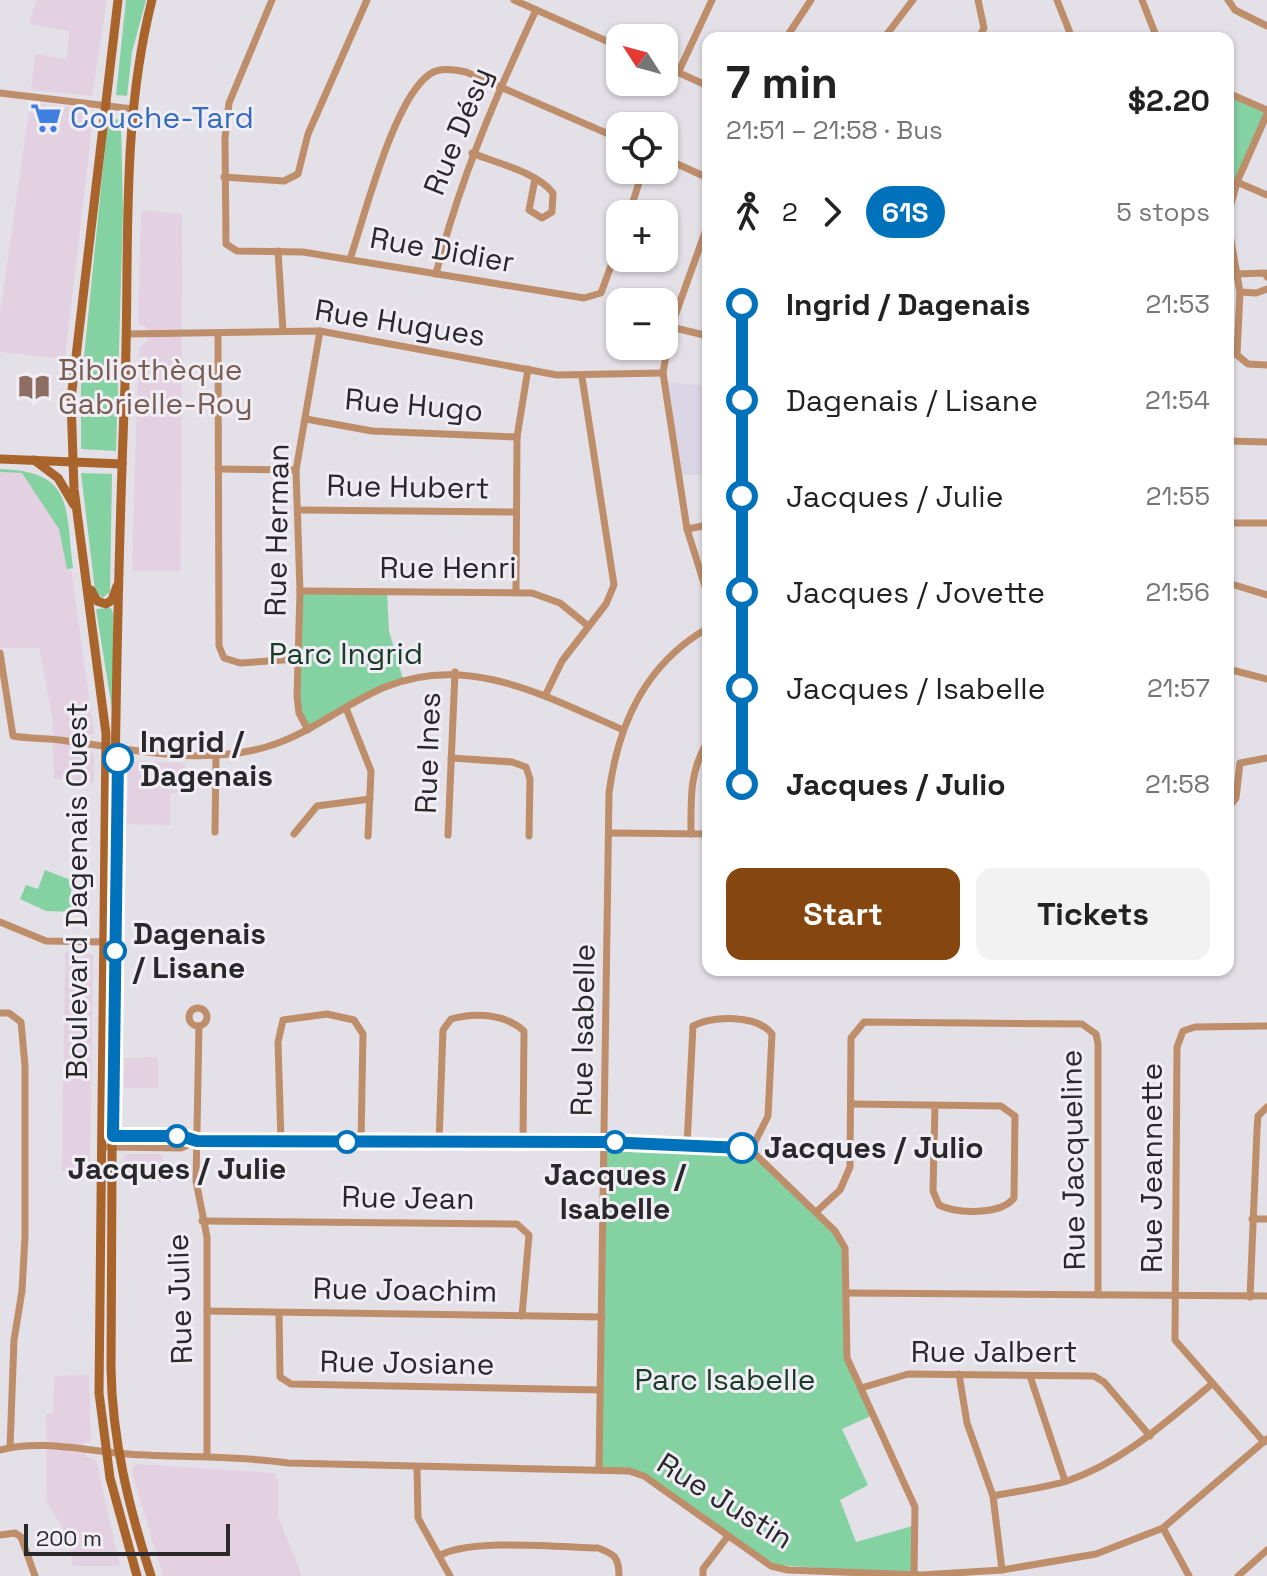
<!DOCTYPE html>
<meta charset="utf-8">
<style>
body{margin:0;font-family:"Space Grotesk",sans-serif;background:#f2f2f2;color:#222;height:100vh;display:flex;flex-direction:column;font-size:30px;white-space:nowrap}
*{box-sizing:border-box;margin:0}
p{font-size:26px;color:#767676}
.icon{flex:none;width:44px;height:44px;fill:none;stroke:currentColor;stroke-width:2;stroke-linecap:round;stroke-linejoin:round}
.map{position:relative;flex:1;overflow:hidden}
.details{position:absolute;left:702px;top:32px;width:532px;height:944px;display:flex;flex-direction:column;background:#fff;border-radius:16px;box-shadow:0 2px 6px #0004}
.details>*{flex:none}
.badge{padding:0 16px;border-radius:26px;font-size:28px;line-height:52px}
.needle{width:52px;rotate:306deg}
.controls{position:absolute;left:606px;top:24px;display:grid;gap:16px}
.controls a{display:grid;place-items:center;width:72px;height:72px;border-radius:16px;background:#fff;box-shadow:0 2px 6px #0004;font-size:40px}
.scale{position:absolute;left:24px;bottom:20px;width:206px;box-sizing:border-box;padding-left:8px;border:4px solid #29282b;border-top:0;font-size:22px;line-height:28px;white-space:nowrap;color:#29282b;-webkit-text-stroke:6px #f0edf5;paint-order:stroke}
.map>.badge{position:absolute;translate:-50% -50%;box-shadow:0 0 0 4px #fff}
.legs{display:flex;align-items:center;gap:12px;height:88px;padding:0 24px;font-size:26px}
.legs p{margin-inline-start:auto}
.head{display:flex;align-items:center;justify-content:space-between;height:136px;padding:0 24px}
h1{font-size:44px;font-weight:700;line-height:60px}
.action{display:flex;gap:16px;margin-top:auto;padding:16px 24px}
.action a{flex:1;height:92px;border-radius:16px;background:#86460f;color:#fff;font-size:32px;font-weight:700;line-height:92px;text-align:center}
.action a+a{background:#f2f2f2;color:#222}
ul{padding:0 24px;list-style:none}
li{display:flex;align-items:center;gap:28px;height:96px;font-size:30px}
li i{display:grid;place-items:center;width:12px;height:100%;margin:0 10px;background:currentColor}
li i::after{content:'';width:20px;height:20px;margin:-10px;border:6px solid;border-radius:50%;background:#fff}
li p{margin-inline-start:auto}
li:first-child i{background:linear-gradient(#0000 50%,currentColor 0)}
li:last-child i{background:linear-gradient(currentColor 50%,#0000 0)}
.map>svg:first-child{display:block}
.commercial{fill:#e3d1e2}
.built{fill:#dbd6e5}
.green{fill:#84d1a2}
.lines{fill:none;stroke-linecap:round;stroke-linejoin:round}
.street{stroke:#be8e6b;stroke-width:7}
.secondary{stroke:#a8642a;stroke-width:9}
.line-1-casing{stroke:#fff;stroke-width:18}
.line-1{stroke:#0072bc;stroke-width:12}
.stop-1-dot{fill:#fff;stroke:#0072bc;stroke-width:4}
.labels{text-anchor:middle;stroke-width:6;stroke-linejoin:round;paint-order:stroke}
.shop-label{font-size:30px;fill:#366cbe;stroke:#f0edf5;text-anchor:start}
.street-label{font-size:30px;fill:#29282b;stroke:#f0edf5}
.education-label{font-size:30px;fill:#785e54;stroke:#f0edf5;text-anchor:start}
.park-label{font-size:30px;fill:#183c28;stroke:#f0edf5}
.stop-label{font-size:30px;font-weight:bold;fill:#29282b;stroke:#f0edf5;text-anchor:start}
</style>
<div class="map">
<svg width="1267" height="1576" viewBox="0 0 1267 1576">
<rect width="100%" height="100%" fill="#e3e0e7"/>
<g class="commercial">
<polygon points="36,0 107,0 92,96 31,90 35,54 67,59 69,31 29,24"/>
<polygon points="30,103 86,109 93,118 65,359 0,352 0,313"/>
<polygon points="141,210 182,214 181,571 132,571 137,393 140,347 147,342 147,327 138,324"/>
<polygon points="0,469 27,472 64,517 94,734 86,736 85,750 94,754 94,783 54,779 52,716 39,648 0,648"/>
<polygon points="133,761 185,763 186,793 170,793 170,825 127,824 128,768"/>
<polygon points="65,952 93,955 90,1172 62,1171"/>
<polygon points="158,1057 158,1088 124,1088 125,1058"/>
<polygon points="128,1154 163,1154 162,1182 123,1180 124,1156"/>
<polygon points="89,1375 91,1442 84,1443 86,1457 94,1458 97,1464 120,1566 73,1566 67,1535 47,1502 46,1414 53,1413 54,1376"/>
<polygon points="136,1464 274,1473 278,1481 278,1516 302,1576 163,1576 133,1476 132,1468"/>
</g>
<polygon class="built" points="664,382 708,386 708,475 676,475"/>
<g class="green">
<polygon points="126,0 146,0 132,52 127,96 116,95"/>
<polygon points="1228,93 1267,110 1228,204"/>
<polygon points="108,118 121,120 123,212 116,451 81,449 81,387"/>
<path d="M0 469C75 471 65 508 73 568L67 569 59 529 22 473 0 472Z"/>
<polygon points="81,473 112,474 110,592 102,598 95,590"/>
<polygon points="312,589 387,591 389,631 403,679 308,730 297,696 300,596"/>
<polygon points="111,608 113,613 114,721 96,609"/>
<polygon points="45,870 73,881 71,893 78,893 77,912 46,911 20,899 26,885 38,889"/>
<polygon points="605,1142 751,1150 816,1212 845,1248 847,1358 873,1415 842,1429 868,1485 840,1500 856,1542 916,1525 916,1575 777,1565 738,1544 644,1476 599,1469"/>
</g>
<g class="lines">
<g class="street">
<polyline points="272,0 229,103 225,138 226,244 237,251 303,252 584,298 601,293 620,241"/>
<polyline points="514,0 620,47"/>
<polyline points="978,0 984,28 979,38"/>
<polyline points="1057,0 1072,38"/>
<polyline points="1142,0 1157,38"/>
<polyline points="1228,0 1235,10 1267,26"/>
<polyline points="786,38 811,0"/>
<polyline points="884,38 913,0"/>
<polyline points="664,66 708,86"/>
<polyline points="678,73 712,0"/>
<polyline points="0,93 133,109"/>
<polyline points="1228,93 1267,110"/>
<path d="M472 153C496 163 537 172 553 193L552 212 542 218 529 210 535 179"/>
<polyline points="664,158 708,178"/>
<polyline points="224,177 284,181 298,174 308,134 367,0"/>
<polyline points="1237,182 1267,195"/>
<polyline points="629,214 643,170"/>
<polyline points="1228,215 1237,182 1267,114"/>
<polyline points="1228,223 1240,292 1237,355 1248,364 1267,365"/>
<polyline points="708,224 671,327 663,373 687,529 708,596"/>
<polyline points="278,251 283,331"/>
<path d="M350 259C365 215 394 98 430 74 441 67 454 70 466 72L620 139"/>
<path d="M436 274C459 181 496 96 536 10"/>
<polyline points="1237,274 1265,273 1267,277"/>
<polyline points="1240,292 1256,293 1267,289"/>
<polyline points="671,327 708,336"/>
<polyline points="127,334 320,331 557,375 663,373"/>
<polyline points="218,334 219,646 224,658 240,663 298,659"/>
<polyline points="306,419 372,431 517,437"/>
<polyline points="1228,441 1267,442"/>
<polyline points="218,469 296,470"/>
<polyline points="299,510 516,512"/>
<polyline points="1228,523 1267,523"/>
<polyline points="687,529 708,525"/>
<polyline points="1228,583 1267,595"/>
<polyline points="300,591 532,593 560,603 587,625"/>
<polyline points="516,592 517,437 528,369"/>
<path d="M0 653 13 736C31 739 49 738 67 741 133 749 200 766 266 747 309 735 344 704 385 687 468 653 545 696 621 729"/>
<polyline points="1228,669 1267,679"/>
<polyline points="545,696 562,661 606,604 614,585 582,377"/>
<polyline points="346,708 371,771 368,836"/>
<polyline points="308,730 299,713 297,696 300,591 296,470 320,331"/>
<polyline points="451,758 512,762 526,767 530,779 529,836"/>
<polyline points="1228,808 1236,798 1240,763 1267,758"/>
<polyline points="215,832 216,755"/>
<polyline points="610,833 708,834"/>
<polyline points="294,834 317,806 370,799"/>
<path d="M691 834C691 800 689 771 708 741"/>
<polyline points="448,835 455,672"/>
<polyline points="0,922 46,941 105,942"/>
<circle cx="198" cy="1017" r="9"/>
<polyline points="0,1013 9,1013 21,1022 25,1066 25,1237 22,1291 14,1340 10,1447"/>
<polyline points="199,1026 196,1181 207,1237 207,1455"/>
<path d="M852 1104 1001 1106 1015 1116 1014 1198C1001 1215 957 1214 939 1205L933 1191 935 1105"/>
<polyline points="110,1136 181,1136 197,1141 605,1142 728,1146 751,1150 835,1231 845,1248 847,1358 915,1507 914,1576"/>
<polyline points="281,1141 278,1042 283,1020 327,1014 354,1020 363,1034 361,1142"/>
<path d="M439 1142 443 1030 451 1019C476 1012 505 1014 524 1031L523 1142"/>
<path d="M687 1145 693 1026C713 1016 757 1014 772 1034L768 1116 751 1150"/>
<polyline points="108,1147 181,1148 197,1141"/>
<polyline points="816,1212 840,1190 850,1167 851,1038 864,1022 1082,1024 1096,1034 1098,1044 1098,1295"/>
<polyline points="1252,1219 1267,1219"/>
<polyline points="202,1221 517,1224 529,1235 522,1316"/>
<polyline points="846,1293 1267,1296"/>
<polyline points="1250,1297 1257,1130 1258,1116 1267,1107"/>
<polyline points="207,1311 602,1317"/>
<polyline points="279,1313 280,1377 291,1384 600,1390"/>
<polyline points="959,1374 967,1423 993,1496 1002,1570"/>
<polyline points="1030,1376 1065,1481"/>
<polyline points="861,1388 908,1374 1094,1376 1104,1382 1150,1436"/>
<polyline points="1264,1442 1175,1340 1177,1047 1183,1031 1195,1027 1267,1026"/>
<path d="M0 1450C41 1439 87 1451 128 1454 182 1458 234 1455 288 1463L629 1471 644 1476 771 1566 788 1570 921 1575 1002 1570 1096 1554 1163 1528 1267 1439"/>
<polyline points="417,1468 418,1518 450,1576"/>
<path d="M599 1469 609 793C618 724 645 664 708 628"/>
<path d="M993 1496C1017 1491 1044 1488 1067 1481 1123 1462 1167 1421 1212 1384"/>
<polyline points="1163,1528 1189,1576"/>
<polyline points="0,1535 15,1533 21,1537 35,1576"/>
<path d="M439 1556C468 1538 561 1547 598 1548 615 1554 619 1558 619 1576"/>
<polyline points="703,1576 703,1569 728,1536"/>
<polyline points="1238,1576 1267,1550"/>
</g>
<g class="secondary">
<polyline points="118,0 71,399 74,489 106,734 99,1393 110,1478 137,1576"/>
<polyline points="0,459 122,464"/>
<polyline points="34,460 58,478 74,505"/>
<polyline points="91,590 97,601 106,604 112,600 117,586"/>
<path d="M151 1576C129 1508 112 1440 111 1368 113 1040 112 711 125 384 130 256 120 125 152 0"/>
</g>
</g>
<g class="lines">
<defs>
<polyline id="line-1" points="118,759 113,1136 181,1136 197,1141 605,1142 742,1148"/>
</defs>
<use href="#line-1" class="line-1-casing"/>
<use href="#line-1" class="line-1"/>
</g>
<defs>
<symbol id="supermarket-bare" viewBox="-9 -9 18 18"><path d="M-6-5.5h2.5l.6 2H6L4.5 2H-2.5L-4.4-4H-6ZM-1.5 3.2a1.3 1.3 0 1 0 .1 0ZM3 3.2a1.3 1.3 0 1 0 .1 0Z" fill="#3f7fe0" stroke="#f0edf5" stroke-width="2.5" paint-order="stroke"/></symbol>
<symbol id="library-bare" viewBox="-9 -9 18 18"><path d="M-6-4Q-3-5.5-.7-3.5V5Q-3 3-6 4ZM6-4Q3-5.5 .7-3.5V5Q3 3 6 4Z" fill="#8d6e63" stroke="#f0edf5" stroke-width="2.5" paint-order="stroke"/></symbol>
</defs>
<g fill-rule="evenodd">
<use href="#supermarket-bare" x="24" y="96" width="44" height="44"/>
<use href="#library-bare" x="12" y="365" width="44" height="44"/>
</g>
<g class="stop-1-dot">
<circle cx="118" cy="759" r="14"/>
<circle cx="115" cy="951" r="10"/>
<circle cx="177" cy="1136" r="10"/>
<circle cx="347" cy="1142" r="10"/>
<circle cx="615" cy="1142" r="10"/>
<circle cx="742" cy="1148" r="14"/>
</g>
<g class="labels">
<g class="shop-label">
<text x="70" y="128">Couche-Tard</text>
</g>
<g class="street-label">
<text transform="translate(458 131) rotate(-68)" y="10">Rue Désy</text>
<text transform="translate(442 250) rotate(10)" y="10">Rue Didier</text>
<text transform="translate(400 323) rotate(9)" y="10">Rue Hugues</text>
<text transform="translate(414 405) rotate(5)" y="10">Rue Hugo</text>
<text transform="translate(408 487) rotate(1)" y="10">Rue Hubert</text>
<text transform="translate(277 530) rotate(-89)" y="10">Rue Herman</text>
<text x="448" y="578">Rue Henri</text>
<text transform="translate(428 753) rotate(-88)" y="10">Rue Ines</text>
<text transform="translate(77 891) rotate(-90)" y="10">Boulevard Dagenais Ouest</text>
<text transform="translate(583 1030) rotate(-89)" y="10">Rue Isabelle</text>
<text transform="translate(1073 1160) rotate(-91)" y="10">Rue Jacqueline</text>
<text transform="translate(1152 1168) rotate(-90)" y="10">Rue Jeannette</text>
<text transform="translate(408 1198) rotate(1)" y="10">Rue Jean</text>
<text transform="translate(405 1290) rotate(1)" y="10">Rue Joachim</text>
<text transform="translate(180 1299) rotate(-92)" y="10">Rue Julie</text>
<text x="994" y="1362">Rue Jalbert</text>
<text transform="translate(407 1363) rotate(1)" y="10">Rue Josiane</text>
<text transform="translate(725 1501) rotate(32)" y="10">Rue Justin</text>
</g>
<g class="education-label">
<text x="58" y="380">Bibliothèque<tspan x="58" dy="34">Gabrielle-Roy</tspan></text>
</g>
<g class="park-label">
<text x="346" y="664">Parc Ingrid</text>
<text x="725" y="1390">Parc Isabelle</text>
</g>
<g class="stop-label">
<text x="140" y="752">Ingrid /<tspan x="140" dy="34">Dagenais</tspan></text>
<text x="133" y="944">Dagenais<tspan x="133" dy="34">/ Lisane</tspan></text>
<text x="764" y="1158">Jacques / Julio</text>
<text x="177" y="1179" text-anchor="middle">Jacques / Julie</text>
<text x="615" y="1185" text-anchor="middle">Jacques /<tspan x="615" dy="34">Isabelle</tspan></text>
</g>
</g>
</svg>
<div class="controls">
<a><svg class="needle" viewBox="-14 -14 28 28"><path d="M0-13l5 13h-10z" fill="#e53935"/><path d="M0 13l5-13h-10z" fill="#767676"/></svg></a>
<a><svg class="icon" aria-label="locate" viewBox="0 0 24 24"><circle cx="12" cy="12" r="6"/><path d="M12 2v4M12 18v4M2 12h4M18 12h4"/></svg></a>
<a>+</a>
<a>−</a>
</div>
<div class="scale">200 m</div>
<section class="details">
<div class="head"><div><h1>7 min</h1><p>21:51 – 21:58 · Bus</p></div><b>$2.20</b></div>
<div class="legs"><svg class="icon" aria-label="walk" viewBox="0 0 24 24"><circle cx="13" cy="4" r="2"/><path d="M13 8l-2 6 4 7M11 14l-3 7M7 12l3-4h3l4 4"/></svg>2<svg class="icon" aria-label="forward" viewBox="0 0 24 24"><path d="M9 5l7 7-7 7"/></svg><b class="badge" style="background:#0072bc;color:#fff">61S</b><p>5 stops</p></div>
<ul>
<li><i style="color:#0072bc"></i><b>Ingrid / Dagenais</b><p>21:53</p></li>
<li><i style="color:#0072bc"></i><span>Dagenais / Lisane</span><p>21:54</p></li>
<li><i style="color:#0072bc"></i><span>Jacques / Julie</span><p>21:55</p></li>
<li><i style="color:#0072bc"></i><span>Jacques / Jovette</span><p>21:56</p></li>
<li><i style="color:#0072bc"></i><span>Jacques / Isabelle</span><p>21:57</p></li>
<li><i style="color:#0072bc"></i><b>Jacques / Julio</b><p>21:58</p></li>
</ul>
<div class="action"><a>Start</a><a>Tickets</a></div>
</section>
</div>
